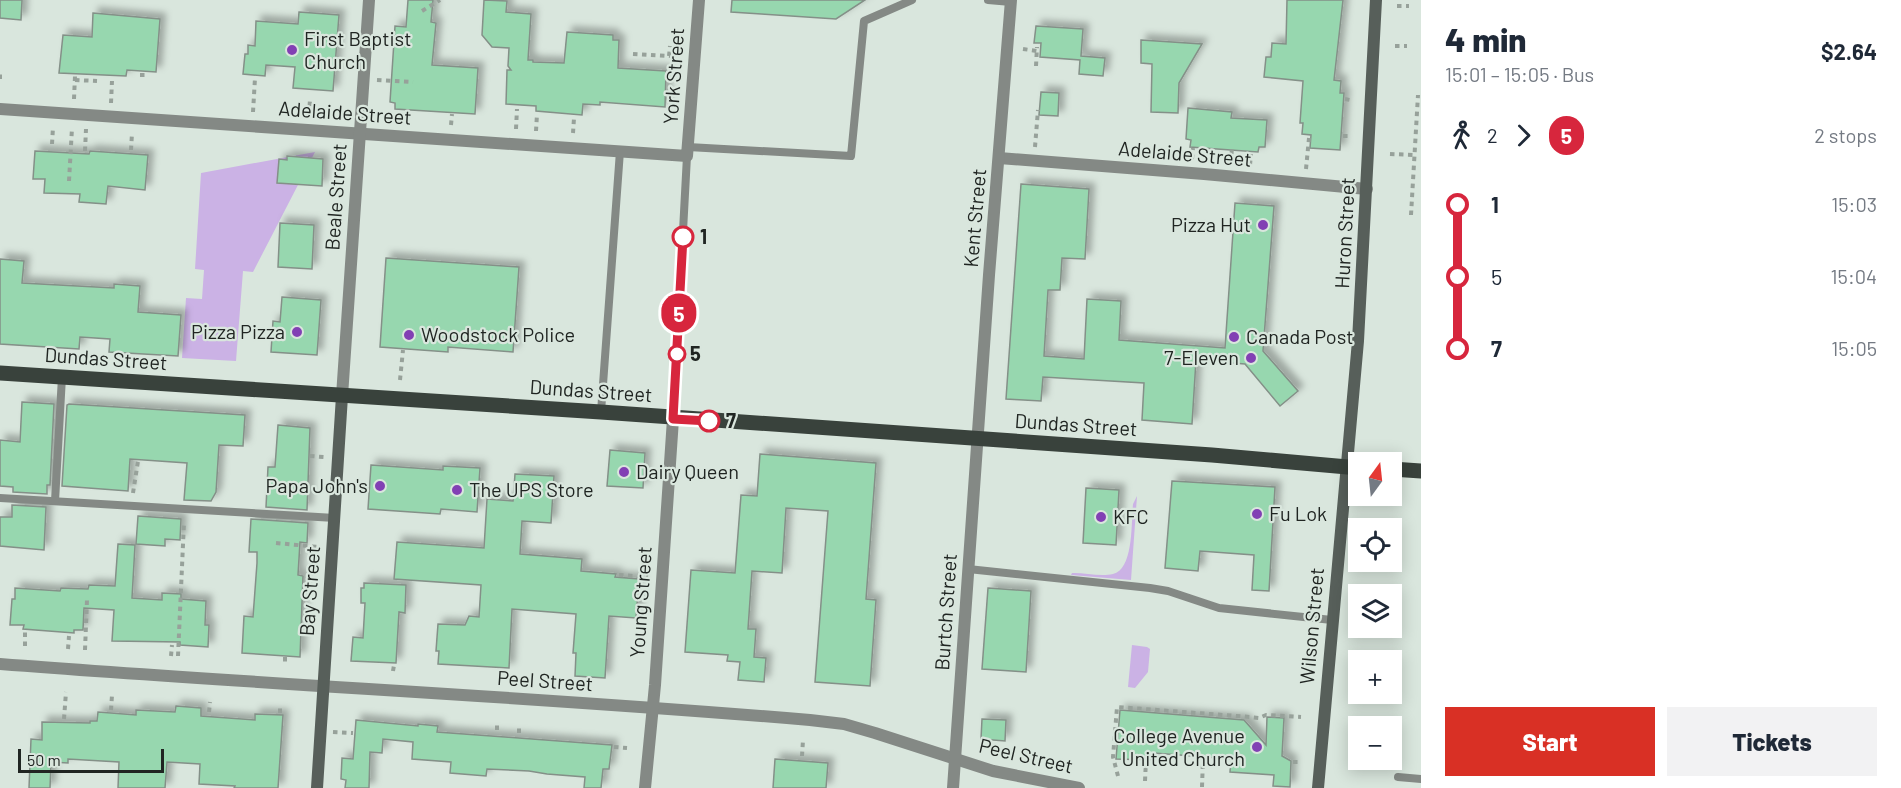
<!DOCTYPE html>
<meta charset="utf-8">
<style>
body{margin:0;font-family:Barlow,sans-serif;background:#f2f2f3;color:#1f2937;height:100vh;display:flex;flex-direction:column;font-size:22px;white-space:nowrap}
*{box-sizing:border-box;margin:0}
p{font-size:20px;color:#747a83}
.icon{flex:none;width:33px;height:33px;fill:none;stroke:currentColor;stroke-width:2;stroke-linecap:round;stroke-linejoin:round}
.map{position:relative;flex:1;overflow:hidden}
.sheet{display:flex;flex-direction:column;background:#fff;width:480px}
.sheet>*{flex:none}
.badge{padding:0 12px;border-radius:20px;font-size:21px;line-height:39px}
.needle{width:39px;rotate:15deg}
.controls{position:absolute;left:1348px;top:452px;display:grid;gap:12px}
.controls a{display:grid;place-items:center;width:54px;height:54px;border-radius:0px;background:#fff;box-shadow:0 3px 15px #0003;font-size:30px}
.scale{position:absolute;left:18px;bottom:15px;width:146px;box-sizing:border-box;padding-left:6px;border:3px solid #202522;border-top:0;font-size:16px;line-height:21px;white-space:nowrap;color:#202522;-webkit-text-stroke:4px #d9e6dd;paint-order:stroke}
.map>.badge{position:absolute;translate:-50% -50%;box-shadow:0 0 0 3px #fff}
.legs{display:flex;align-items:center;gap:9px;height:66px;padding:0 24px;font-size:20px}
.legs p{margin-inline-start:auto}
.summary{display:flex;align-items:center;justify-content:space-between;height:102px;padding:0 24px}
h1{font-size:33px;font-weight:800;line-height:45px}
.primary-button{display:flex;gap:12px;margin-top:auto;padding:12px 24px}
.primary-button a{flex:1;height:69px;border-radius:0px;background:#d93025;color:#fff;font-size:24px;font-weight:800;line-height:69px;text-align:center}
.primary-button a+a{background:#f2f2f3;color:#1f2937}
ul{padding:0 24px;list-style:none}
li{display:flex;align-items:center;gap:21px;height:72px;font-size:22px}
li i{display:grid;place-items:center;width:9px;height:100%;margin:0 8px;background:currentColor}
li i::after{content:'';width:15px;height:15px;margin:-8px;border:4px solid;border-radius:50%;background:#fff}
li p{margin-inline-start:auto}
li:first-child i{background:linear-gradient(#0000 50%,currentColor 0)}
li:last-child i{background:linear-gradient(currentColor 50%,#0000 0)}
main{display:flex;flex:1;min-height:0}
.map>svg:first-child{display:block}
.green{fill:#cbb2e5}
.building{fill:#97d7af;stroke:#849088;stroke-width:1.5;filter:url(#shadow)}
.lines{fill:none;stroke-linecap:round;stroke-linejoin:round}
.path{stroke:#97a19a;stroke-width:4;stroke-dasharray:4.5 4.5;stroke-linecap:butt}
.lane{stroke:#848985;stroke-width:8}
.street{stroke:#848985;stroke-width:12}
.secondary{stroke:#575f5a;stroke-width:12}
.primary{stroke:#39423c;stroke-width:15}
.line-1-casing{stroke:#fff;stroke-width:14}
.line-1{stroke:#d7263d;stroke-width:9}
.poi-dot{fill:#8240b4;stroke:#d9e6dd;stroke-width:2}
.stop-1-dot{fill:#fff;stroke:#d7263d;stroke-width:3}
.labels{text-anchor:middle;stroke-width:4.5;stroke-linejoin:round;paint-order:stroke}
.poi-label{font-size:20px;fill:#202522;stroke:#d9e6dd;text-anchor:start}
.street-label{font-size:20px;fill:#202522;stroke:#d9e6dd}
.stop-label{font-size:20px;font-weight:bold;fill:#202522;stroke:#d9e6dd;text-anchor:start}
</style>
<main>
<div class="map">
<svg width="1421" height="788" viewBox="0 0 1421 788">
<defs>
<filter id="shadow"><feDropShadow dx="5.5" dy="-5.5" stdDeviation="3" flood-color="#0004"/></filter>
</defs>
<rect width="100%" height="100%" fill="#d9e6dd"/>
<g class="green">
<polygon points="315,152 253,272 243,271 236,361 182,358 186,298 202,299 204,270 195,269 201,173"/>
<path d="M1137 496 1131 580 1071 575 1072 573H1074C1086 573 1101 577 1113 574 1134 569 1131 522 1133 504Z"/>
<polygon points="1132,645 1147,647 1150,649 1148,672 1135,688 1128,687"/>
</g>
<g class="building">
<polygon points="0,0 22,0 21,20 0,18"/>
<polygon points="408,0 433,0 431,22 436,23 432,65 478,68 475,114 395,109 395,103 390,102 395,26 406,27"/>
<polygon points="484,0 507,1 506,12 531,14 528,60 533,60 533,62 564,63 567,32 613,35 613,40 619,40 618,68 666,71 665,107 600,102 600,105 583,104 582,115 536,111 536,106 506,104 507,70 511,70 508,66 509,48 492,47 482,35"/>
<polygon points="732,0 865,0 836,19 731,12"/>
<polygon points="1287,0 1343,0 1334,80 1341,81 1340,93 1344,93 1340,150 1310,148 1311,135 1302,134 1303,123 1300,123 1303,81 1264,77 1266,57 1271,57 1272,43 1286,44"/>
<polygon points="299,12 339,15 333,91 293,88 295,67 266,65 265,76 243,74 245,54 248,54 248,45 255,46 256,21 298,24"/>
<polygon points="93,13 160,19 156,72 127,70 126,76 59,73 63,35 92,37"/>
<polygon points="1036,26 1083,29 1081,56 1105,58 1103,76 1079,74 1080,60 1040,57 1041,43 1034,43"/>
<polygon points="1141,40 1202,44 1179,83 1178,113 1151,112 1152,64 1141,63"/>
<polygon points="1041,92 1059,93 1058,116 1039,115"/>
<polygon points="1188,108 1232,112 1231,118 1267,120 1265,147 1259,147 1258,152 1190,147 1191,140 1186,139"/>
<polygon points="35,151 89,154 90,151 148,155 145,190 108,186 106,204 79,202 80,194 44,193 45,179 33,179"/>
<polygon points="287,156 323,159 322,186 277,183 279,159 287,160"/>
<polygon points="1021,184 1089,189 1085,259 1062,258 1060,290 1048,290 1044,356 1084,359 1087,299 1121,301 1119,340 1225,348 1235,203 1274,206 1263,351 1298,391 1280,406 1245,364 1196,360 1192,424 1142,420 1144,383 1043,377 1041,401 1006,399"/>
<polygon points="280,223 314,225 312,269 278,267"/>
<polygon points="386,258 519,267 513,352 448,347 448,352 380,347"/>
<polygon points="0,259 24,261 22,283 114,288 114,284 140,286 138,312 181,315 178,356 109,352 110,339 80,337 79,349 0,344"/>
<polygon points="282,297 321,300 317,355 271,352 273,321 280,322"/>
<polygon points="22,402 54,404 50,485 47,485 47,494 13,492 13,487 0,486 0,440 20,442"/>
<polygon points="69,404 245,415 243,446 219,445 216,492 211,501 184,500 187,463 130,459 128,491 62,486 67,405"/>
<polygon points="278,425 310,428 307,510 266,507 268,467 275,467"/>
<polygon points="610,450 645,453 643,488 607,486"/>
<polygon points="760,454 876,463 866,599 876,600 870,686 815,682 828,511 786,508 782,573 752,571 748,629 756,629 754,657 766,658 764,682 738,680 740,662 727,661 728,655 685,652 691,570 735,573 741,495 757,496"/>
<polygon points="371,465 443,470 443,466 480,468 477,512 441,509 440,514 368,509"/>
<polygon points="515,474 554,476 551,523 522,521 520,554 582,559 581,571 616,574 615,577 639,579 636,618 609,616 605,678 575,676 576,653 573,653 576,614 512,609 509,668 438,664 439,651 436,651 438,624 465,625 469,616 479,617 481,585 394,579 397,542 484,548 487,499 513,501"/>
<polygon points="1172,481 1275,487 1269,591 1252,590 1254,555 1200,551 1198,571 1165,568"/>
<polygon points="1086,488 1119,490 1116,545 1083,543"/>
<polygon points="12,505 46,507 44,550 0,546 0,517 12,517"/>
<polygon points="138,516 181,519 180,540 165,539 165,546 136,544"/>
<polygon points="251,519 308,523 307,543 300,542 298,575 303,576 300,657 242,653 244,616 253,617 257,563 257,552 249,552"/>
<polygon points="118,544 135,545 132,598 162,600 162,593 181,594 181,599 206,601 205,625 209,625 208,647 180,645 180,642 112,641 114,610 84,608 83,630 74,630 74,633 23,629 24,625 10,625 12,599 15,599 15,588 60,591 61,588 88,589 89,585 115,586"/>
<polygon points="364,583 406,585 405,613 399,612 396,663 351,661 353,637 363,638 365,603 361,603 361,588 364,588"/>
<polygon points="988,588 1031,591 1026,672 982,669"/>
<polygon points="176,706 201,708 201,716 255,720 255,714 283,715 278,788 234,788 235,786 199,784 200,764 167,762 165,788 118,788 119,762 68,759 68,763 51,762 50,788 29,788 31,739 42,740 42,722 90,723 90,721 97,721 98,712 136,715 136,710 175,712"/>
<polygon points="1120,710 1244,720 1266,745 1267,717 1284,718 1282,756 1291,761 1290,787 1273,786 1274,775 1230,772 1231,759 1154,753 1153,760 1116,759"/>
<polygon points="982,719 1006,720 1005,741 981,739"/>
<polygon points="356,720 418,726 418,724 438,726 437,732 612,745 609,769 603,769 601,788 584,788 585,777 547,774 529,771 487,769 486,776 450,773 451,762 412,759 413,742 383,739 382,753 370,752 369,788 345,788 346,780 341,779 342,758 353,759"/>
<polygon points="775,759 828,763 826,788 773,788"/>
</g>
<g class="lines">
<g class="path">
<polyline points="1397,6 1409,6"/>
<polyline points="422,11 440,0"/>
<polyline points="1395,46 1407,46"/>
<polyline points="1023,49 1037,51"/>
<polyline points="633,54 669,56 670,46"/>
<polyline points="1036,66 1037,47"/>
<polyline points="140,75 149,75"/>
<polyline points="0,79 0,74"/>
<polyline points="75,80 97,81"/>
<polyline points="377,80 413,82"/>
<polyline points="74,99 75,76"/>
<polyline points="1345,99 1350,100"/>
<polyline points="111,103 112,81"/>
<polyline points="253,112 255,78"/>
<polyline points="309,115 310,99"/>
<polyline points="451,125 452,114"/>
<polyline points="516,129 517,109"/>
<polyline points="536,131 537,114"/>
<polyline points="573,133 574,118"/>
<polyline points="1343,136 1348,136"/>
<polyline points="52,144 53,127"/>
<polyline points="1035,147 1038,110"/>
<polyline points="131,150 132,133"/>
<polyline points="85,151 86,129"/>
<polyline points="1390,154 1415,155"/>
<polyline points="1192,159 1193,148"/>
<polyline points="1231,163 1232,146"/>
<polyline points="1250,165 1251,154"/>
<polyline points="1306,169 1309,138"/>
<polyline points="69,181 72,128"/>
<polyline points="1411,215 1418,95"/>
<polyline points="400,380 403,350"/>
<polyline points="310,456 324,457"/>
<polyline points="133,493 138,461"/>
<polyline points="276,543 318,547"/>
<polyline points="619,575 648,577"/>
<polyline points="25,646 25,631"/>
<polyline points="68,649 69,636"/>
<polyline points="85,650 87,600"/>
<polyline points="171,656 172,645"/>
<polyline points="178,656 184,522"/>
<polyline points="285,657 285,664"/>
<polyline points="393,671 394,665"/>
<polyline points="111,710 112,695"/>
<polyline points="209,712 210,702"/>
<polyline points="280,713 280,706"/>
<polyline points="64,719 66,692"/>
<polyline points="497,730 497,722"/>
<polyline points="333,732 353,733"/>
<polyline points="519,733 519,724"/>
<polyline points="614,747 627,748"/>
<polyline points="802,756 803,740"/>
<polyline points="1293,762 1299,762"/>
<polyline points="1118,776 1113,757 1117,707 1250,717 1259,718 1266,715 1301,717"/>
<polyline points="1145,781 1146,760"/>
<polyline points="1202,787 1203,759"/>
</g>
<g class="lane">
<polyline points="988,0 1011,2"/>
<polyline points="688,147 851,156 864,21 912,0"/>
<polyline points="601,412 620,151"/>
<polyline points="673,419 687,156"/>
<polyline points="0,498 335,518"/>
<polyline points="55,501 62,377"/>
<polyline points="968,569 1150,588 1168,591 1219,608 1332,620"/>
<polyline points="1398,777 1421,779"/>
</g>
<g class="street">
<polyline points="0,109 687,156 699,0"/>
<polyline points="999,158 1204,174 1367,189"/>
<polyline points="342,396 369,0"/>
<path d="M0 664C270 685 540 697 810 720L844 724 875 733 993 771 1079 788"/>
<polyline points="645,788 655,685 673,419"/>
<polyline points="953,788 989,275 1011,0"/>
</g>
<g class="secondary">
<polyline points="317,788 342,396"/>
<polyline points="1318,788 1358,341 1376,0"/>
</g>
<g class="primary">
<polyline points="0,373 601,412 1212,455 1359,468"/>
<polyline points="1392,469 1421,471"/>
</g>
</g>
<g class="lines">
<defs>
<polyline id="line-1" points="683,237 673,419 709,421"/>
</defs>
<use href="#line-1" class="line-1-casing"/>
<use href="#line-1" class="line-1"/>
</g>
<g class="poi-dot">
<circle cx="292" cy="50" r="6"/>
<circle cx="1263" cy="225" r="6"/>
<circle cx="297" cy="332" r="6"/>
<circle cx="409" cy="335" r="6"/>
<circle cx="1234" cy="337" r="6"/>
<circle cx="1251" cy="358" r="6"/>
<circle cx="624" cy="472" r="6"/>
<circle cx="380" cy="486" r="6"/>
<circle cx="457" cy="490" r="6"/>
<circle cx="1257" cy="514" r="6"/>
<circle cx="1101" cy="517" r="6"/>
<circle cx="1257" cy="747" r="6"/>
</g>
<g class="stop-1-dot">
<circle cx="683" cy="237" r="10"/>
<circle cx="677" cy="354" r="8"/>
<circle cx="709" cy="421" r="10"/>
</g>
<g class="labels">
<g class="poi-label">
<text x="304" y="46">First Baptist<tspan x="304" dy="23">Church</tspan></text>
<text x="1251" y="232" text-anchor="end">Pizza Hut</text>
<text x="285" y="339" text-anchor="end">Pizza Pizza</text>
<text x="421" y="342">Woodstock Police</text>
<text x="1246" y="344">Canada Post</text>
<text x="1239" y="365" text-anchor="end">7-Eleven</text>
<text x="636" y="479">Dairy Queen</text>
<text x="368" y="493" text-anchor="end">Papa John's</text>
<text x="469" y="497">The UPS Store</text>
<text x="1269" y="521">Fu Lok</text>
<text x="1113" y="524">KFC</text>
<text x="1245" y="743" text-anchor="end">College Avenue<tspan x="1245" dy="23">United Church</tspan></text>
</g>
<g class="street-label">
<text transform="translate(674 76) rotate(-86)" y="7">York Street</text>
<text transform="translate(345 113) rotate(4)" y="7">Adelaide Street</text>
<text transform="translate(1185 154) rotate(5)" y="7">Adelaide Street</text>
<text transform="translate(336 197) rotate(-86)" y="7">Beale Street</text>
<text transform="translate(975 218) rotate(-85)" y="7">Kent Street</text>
<text transform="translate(1345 233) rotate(-87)" y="7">Huron Street</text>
<text transform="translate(106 359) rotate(4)" y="7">Dundas Street</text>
<text transform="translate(591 391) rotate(4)" y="7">Dundas Street</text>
<text transform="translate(1076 425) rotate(4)" y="7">Dundas Street</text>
<text transform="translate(310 591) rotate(-86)" y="7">Bay Street</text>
<text transform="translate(641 602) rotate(-86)" y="7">Young Street</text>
<text transform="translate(946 612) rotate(-86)" y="7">Burtch Street</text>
<text transform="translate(1312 626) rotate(-85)" y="7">Wilson Street</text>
<text transform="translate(545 681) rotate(4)" y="7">Peel Street</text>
<text transform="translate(1026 756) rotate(13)" y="7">Peel Street</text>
</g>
<g class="stop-label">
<text x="700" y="244">1</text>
<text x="690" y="361">5</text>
<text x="726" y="428">7</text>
</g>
</g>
</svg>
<div class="controls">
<a><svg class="needle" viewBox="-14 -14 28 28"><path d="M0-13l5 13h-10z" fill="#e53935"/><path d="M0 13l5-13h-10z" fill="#747a83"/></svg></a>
<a><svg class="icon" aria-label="locate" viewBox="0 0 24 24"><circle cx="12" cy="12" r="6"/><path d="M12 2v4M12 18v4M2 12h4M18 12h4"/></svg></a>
<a><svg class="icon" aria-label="layers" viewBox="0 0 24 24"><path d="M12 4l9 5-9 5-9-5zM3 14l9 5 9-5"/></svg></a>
<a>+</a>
<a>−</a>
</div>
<div class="scale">50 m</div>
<b class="badge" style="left:679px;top:313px;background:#d7263d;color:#fff">5</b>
</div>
<section class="sheet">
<div class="summary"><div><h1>4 min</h1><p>15:01 – 15:05 · Bus</p></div><b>$2.64</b></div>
<div class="legs"><svg class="icon" aria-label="walk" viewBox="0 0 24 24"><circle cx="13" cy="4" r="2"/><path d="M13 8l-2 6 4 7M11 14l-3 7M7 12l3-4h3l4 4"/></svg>2<svg class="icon" aria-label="forward" viewBox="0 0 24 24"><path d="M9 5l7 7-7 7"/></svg><b class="badge" style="background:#d7263d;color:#fff">5</b><p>2 stops</p></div>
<ul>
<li><i style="color:#d7263d"></i><b>1</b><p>15:03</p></li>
<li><i style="color:#d7263d"></i><span>5</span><p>15:04</p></li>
<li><i style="color:#d7263d"></i><b>7</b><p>15:05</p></li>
</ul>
<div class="primary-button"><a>Start</a><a>Tickets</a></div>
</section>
</main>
